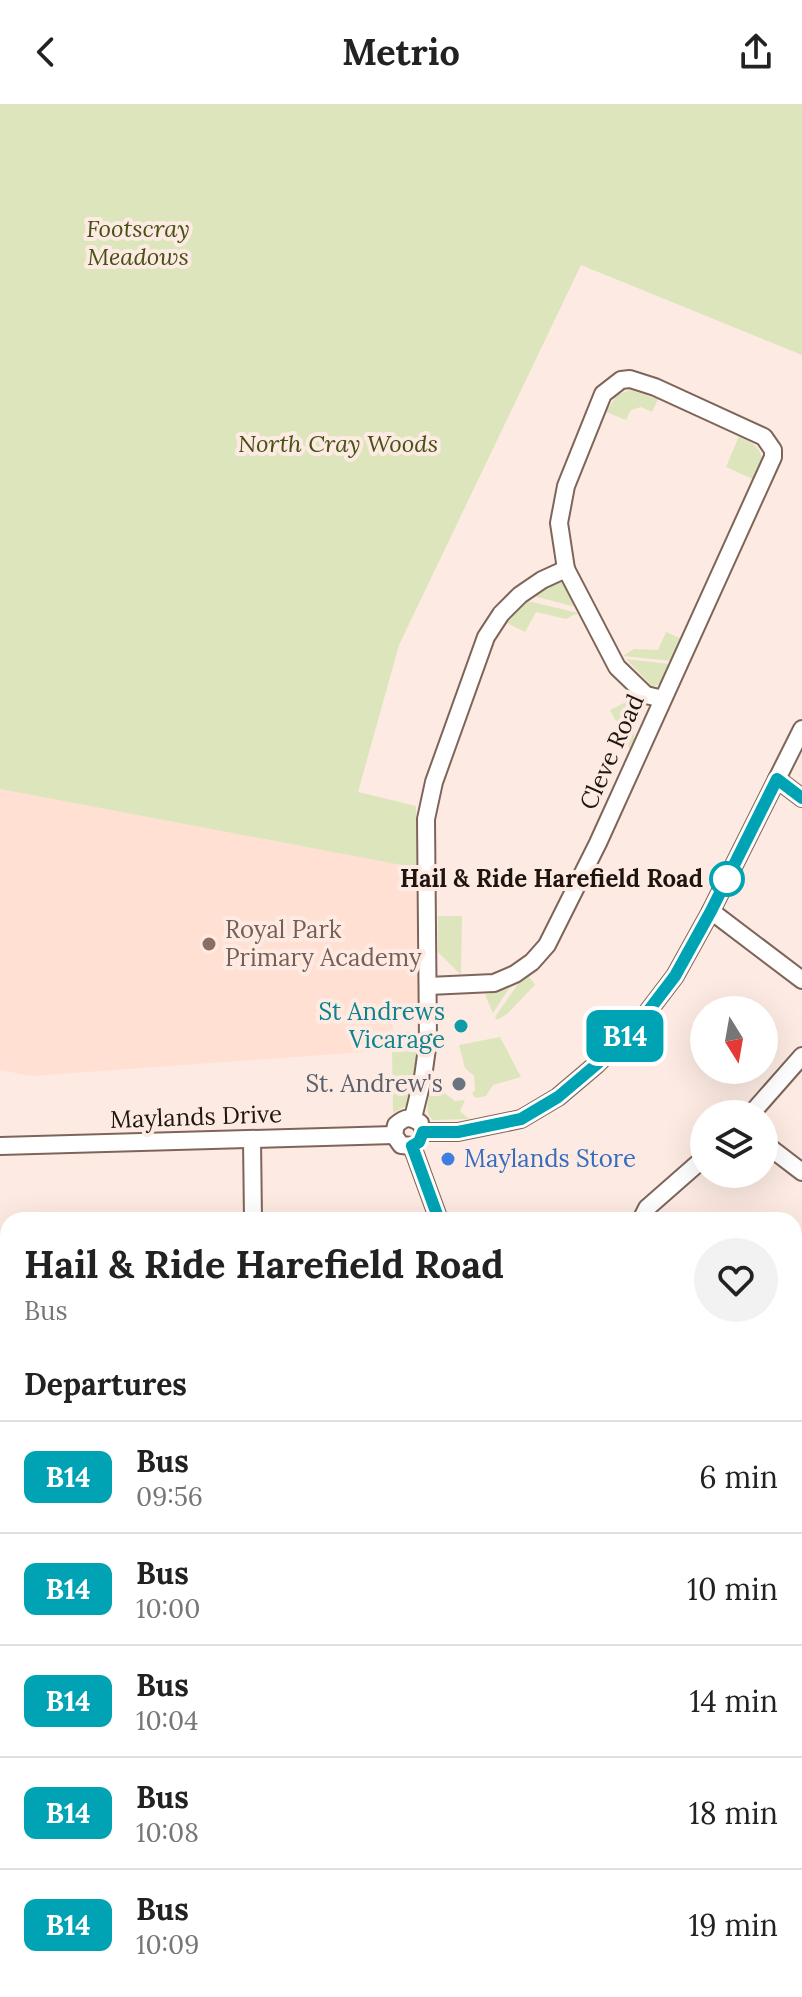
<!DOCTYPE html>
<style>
body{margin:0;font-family:Lora,serif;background:#f2f2f2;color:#222;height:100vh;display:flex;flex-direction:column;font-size:30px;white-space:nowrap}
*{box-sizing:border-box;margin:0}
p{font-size:26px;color:#767676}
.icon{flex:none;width:44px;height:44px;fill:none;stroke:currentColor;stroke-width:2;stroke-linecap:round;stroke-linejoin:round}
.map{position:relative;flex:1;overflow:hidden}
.side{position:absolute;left:0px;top:1108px;width:802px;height:786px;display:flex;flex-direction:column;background:#fff;border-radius:24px 24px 0 0;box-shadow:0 8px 32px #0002}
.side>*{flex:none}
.badge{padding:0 16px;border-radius:12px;font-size:28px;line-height:52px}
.needle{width:52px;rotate:169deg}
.tools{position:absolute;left:690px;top:892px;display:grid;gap:16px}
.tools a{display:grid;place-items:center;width:88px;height:88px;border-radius:50%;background:#fff;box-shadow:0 8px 32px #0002;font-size:40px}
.map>.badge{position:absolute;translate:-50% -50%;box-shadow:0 0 0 4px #fff}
h2{padding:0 24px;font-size:30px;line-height:72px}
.round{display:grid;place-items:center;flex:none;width:84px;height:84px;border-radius:42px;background:#f2f2f2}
.summary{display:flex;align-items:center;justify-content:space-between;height:136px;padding:0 24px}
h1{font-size:38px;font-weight:700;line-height:60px}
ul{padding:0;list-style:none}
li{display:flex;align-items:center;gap:24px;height:112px;padding:0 24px;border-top:2px solid #e0e0e0}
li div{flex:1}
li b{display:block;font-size:30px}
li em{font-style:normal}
li .badge{min-width:88px;font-weight:700;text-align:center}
header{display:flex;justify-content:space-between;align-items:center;height:104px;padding:0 24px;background:#fff;font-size:36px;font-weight:700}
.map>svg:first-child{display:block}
.built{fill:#ffe0d3}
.green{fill:#dce5bb}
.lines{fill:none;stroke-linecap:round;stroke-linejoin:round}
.minor-casing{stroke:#7f6559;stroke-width:20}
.minor{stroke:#fff;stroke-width:16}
.rail{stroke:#514640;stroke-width:3;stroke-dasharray:14 14;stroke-linecap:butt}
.line-casing{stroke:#fff;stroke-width:18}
.line{stroke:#00a3b4;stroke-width:12}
.stop-dot{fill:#fff;stroke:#00a3b4;stroke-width:4}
.education-dot{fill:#8d6e63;stroke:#fdebe3;stroke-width:3}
.culture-dot{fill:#0f9aa8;stroke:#fdebe3;stroke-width:3}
.worship-dot{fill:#6b7280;stroke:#fdebe3;stroke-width:3}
.shop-dot{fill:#3f7fe0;stroke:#fdebe3;stroke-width:3}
.labels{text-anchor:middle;stroke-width:8;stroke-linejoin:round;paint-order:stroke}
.park-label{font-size:24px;font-style:italic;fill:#475113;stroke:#fdebe3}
.street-label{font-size:24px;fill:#1f1510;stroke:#fdebe3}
.stop-label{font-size:24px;font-weight:bold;fill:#1f1510;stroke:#fdebe3;text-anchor:end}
.education-label{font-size:24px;fill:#785e54;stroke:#fdebe3;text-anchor:start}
.culture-label{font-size:24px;fill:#0d838f;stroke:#fdebe3;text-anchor:end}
.worship-label{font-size:24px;fill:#5b616d;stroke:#fdebe3;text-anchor:end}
.shop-label{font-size:24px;fill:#366cbe;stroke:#fdebe3;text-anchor:start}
</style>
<header><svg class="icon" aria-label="back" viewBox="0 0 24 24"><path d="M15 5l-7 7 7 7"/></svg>Metrio<svg class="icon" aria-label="share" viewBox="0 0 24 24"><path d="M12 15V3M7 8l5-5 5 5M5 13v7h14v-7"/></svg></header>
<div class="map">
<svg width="802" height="1893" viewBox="0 0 802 1893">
<rect width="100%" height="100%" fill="#fdebe3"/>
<g class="built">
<polygon points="0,685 417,764 419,915 393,917 392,946 32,972 0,966"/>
<polygon points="802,1588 802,1811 797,1834 794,1834 794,1591"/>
<polygon points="70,1886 242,1886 228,1893 57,1893"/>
</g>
<g class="green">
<polygon points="0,0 802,0 802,251 581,161 399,541 358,688 416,702 417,764 0,685"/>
<polygon points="630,286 658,295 652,308 641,303 631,306 626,316 606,308 617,291"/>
<path d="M739 332C764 344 766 353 757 377L726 363Z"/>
<polygon points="558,477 565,480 576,503 533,492"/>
<polygon points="528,497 578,509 566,515 536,508 525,528 507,519"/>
<polygon points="666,528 682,535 672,557 623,552 634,545 658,546"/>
<polygon points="626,555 669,560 661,579 653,583"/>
<polygon points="636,593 634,636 630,645 610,606"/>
<polygon points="438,812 462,812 461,871 438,848"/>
<polygon points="529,873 535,881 507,910 497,916 495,913 518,880"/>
<polygon points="510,883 493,909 485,891"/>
<polygon points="500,933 521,973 493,981 486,992 476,994 472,990 475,986 474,972 465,964 459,941"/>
<polygon points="419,944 410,1000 393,1009 392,946"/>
<path d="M432 980 455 997 465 996 460 1007 469 1015 433 1016C422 1008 430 992 432 980Z"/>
</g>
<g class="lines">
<defs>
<g id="minor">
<polyline points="777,675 802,694"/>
<polyline points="711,807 802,876"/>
<polyline points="428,882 494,879 515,870 532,858 547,841 598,739 773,353 773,346 764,333 655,283 630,275 621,276 603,290 566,382 559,419 566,465 617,563 646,591 663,595"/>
<polyline points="751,1010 802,952"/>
<polyline points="413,1014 423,973 428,937 426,715 434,678 486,533 501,510 520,491 542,476 566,465"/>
<polyline points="423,1028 458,1028 521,1015 558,993 597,960 643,914 675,872 711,807 802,625"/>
<polyline points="252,1035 253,1116"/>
<polyline points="764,1039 802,1068"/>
<polyline points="0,1042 394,1031"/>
<polyline points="412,1042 439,1116"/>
<path d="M412 1042 401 1041 394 1031 396 1021C405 1013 410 1012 420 1019"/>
<polyline points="641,1116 647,1104 704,1054"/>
<polyline points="0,1194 8,1195"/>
<polyline points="794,1341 802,1338"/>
<polyline points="0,1359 8,1358"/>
<polyline points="794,1501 802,1498"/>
<polyline points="0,1626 8,1638"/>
<polyline points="0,1662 8,1657"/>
<polyline points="0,1797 8,1803"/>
<polyline points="290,1893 293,1886"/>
<polyline points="438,1893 441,1886"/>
<polyline points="725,1893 725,1886"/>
</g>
</defs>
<use href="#minor" class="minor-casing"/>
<use href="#minor" class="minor"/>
<g class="rail">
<polyline points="794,1619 802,1616"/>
<polyline points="152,1893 166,1886"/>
</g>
</g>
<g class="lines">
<defs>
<polyline id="line" points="439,1116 412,1042 419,1038 423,1028 458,1028 521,1015 558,993 597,960 643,914 675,872 711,807 777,675 802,694"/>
</defs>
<use href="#line" class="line-casing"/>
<use href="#line" class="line"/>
</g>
<circle class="stop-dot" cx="727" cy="775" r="16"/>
<circle class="education-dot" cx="209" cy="840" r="8"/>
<circle class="culture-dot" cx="461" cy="922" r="8"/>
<circle class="worship-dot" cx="459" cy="980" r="8"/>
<circle class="shop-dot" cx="448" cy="1055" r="8"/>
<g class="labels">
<g class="park-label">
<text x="138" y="133">Footscray<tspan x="138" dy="28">Meadows</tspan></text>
<text x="338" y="348">North Cray Woods</text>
</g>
<g class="street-label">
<text transform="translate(612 648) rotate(-66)" y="8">Cleve Road</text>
<text transform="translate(196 1013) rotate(-2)" y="8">Maylands Drive</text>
</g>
<g class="stop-label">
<text x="703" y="783">Hail &amp; Ride Harefield Road</text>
</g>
<g class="education-label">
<text x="225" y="834">Royal Park<tspan x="225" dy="28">Primary Academy</tspan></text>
</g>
<g class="culture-label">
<text x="445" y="916">St Andrews<tspan x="445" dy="28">Vicarage</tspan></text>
</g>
<g class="worship-label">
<text x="443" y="988">St. Andrew's</text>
</g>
<g class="shop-label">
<text x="464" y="1063">Maylands Store</text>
</g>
</g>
</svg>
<div class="tools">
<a><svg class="needle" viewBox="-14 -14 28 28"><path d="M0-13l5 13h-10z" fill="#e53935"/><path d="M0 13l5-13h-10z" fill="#767676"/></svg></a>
<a><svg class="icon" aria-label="layers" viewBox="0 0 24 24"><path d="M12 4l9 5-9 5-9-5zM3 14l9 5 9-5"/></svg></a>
</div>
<b class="badge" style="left:625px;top:932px;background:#00a3b4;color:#fff">B14</b>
<section class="side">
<div class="summary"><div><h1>Hail &amp; Ride Harefield Road</h1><p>Bus</p></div><a class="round"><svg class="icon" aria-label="heart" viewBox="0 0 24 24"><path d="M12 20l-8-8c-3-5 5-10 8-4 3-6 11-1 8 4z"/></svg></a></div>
<h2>Departures</h2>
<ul>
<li><span class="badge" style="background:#00a3b4;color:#fff">B14</span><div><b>Bus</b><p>09:56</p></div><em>6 min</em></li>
<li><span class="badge" style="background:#00a3b4;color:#fff">B14</span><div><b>Bus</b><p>10:00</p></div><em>10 min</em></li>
<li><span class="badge" style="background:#00a3b4;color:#fff">B14</span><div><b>Bus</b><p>10:04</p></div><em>14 min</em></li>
<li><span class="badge" style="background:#00a3b4;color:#fff">B14</span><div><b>Bus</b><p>10:08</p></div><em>18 min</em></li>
<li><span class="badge" style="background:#00a3b4;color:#fff">B14</span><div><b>Bus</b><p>10:09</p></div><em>19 min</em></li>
</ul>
</section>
</div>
